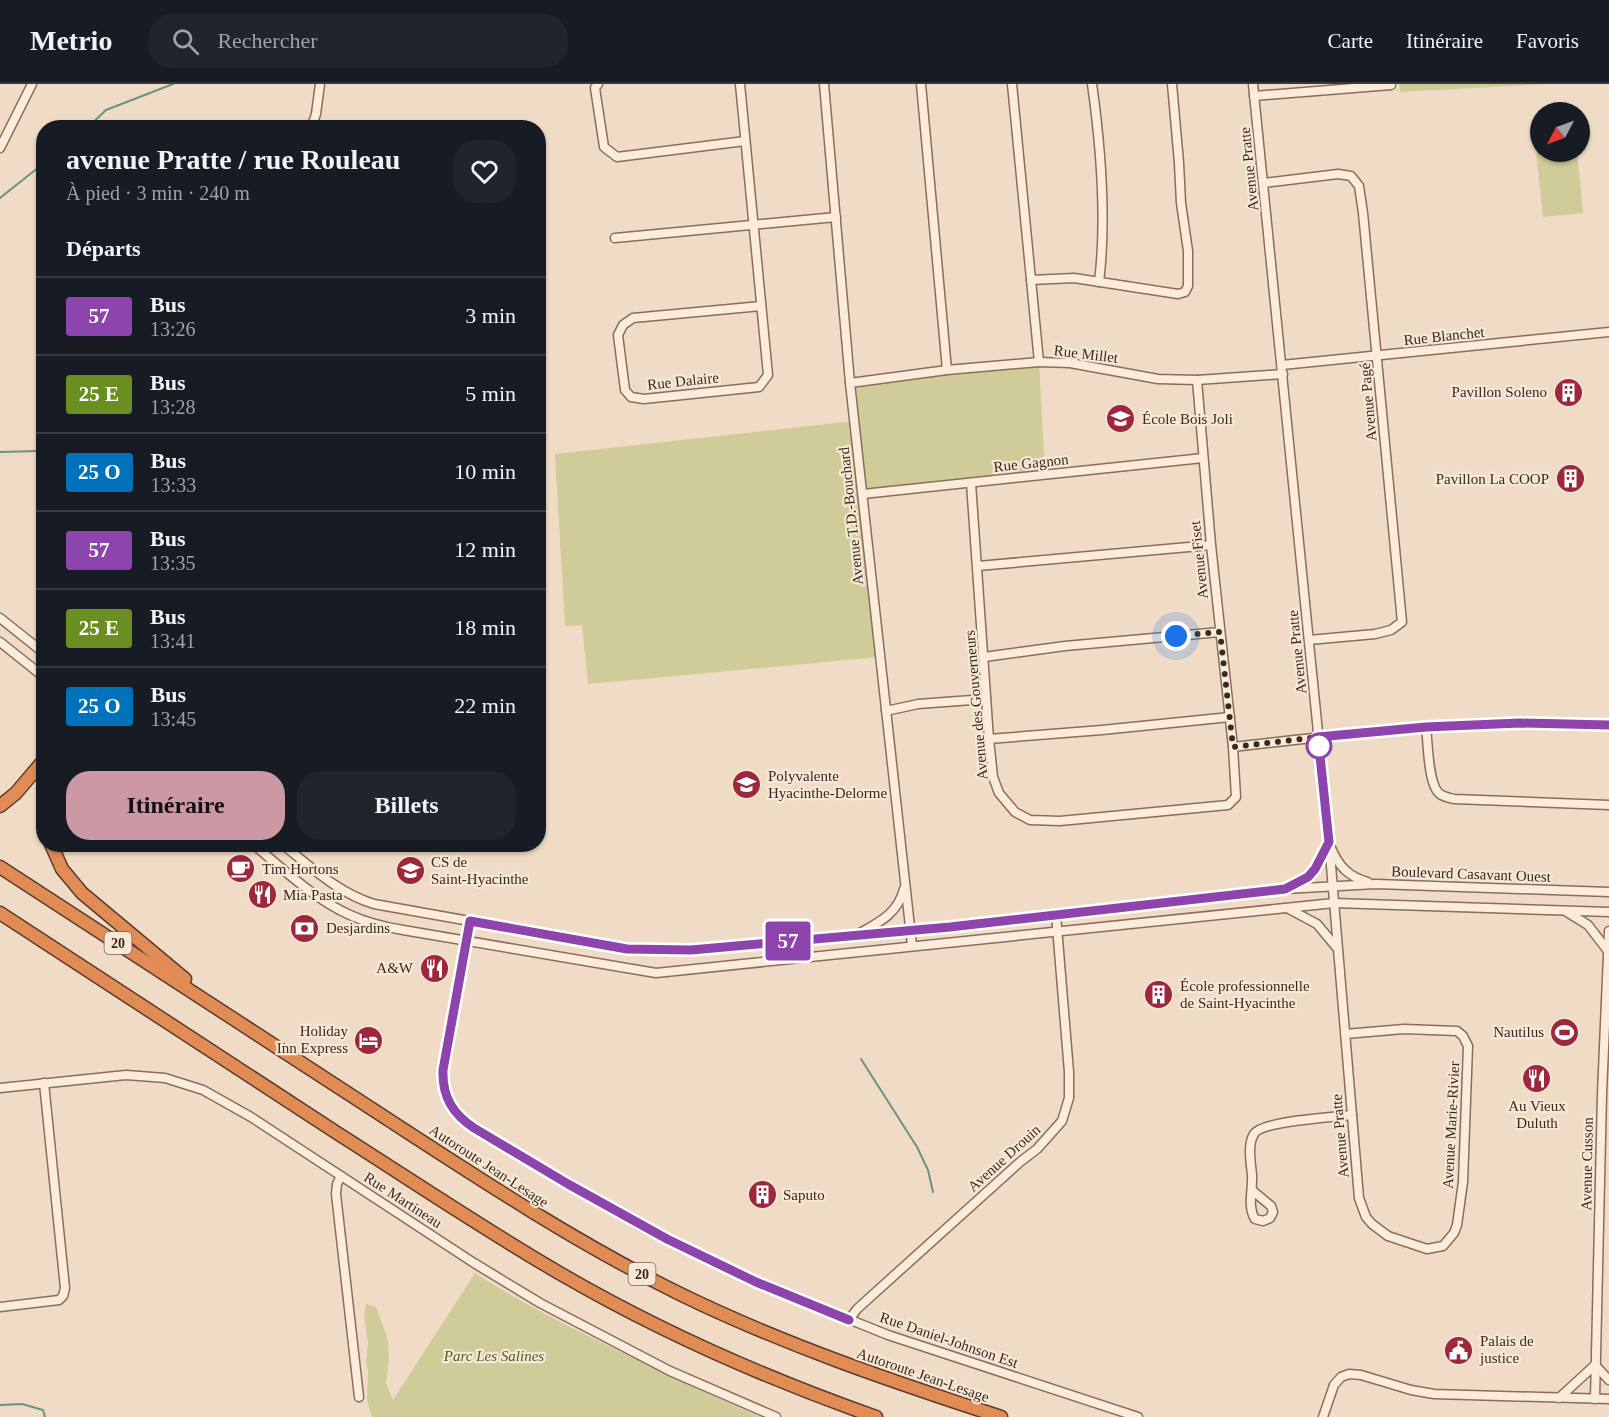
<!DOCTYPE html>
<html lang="fr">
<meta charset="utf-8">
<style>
body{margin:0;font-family:"Times New Roman",serif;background:#20242c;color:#f1f3f6;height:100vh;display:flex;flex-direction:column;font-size:22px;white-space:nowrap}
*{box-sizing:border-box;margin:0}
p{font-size:20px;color:#9ea1a6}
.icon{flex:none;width:33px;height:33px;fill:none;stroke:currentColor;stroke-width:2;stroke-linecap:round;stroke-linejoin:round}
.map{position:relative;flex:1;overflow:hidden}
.panel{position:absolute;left:36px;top:36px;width:510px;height:732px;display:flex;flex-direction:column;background:#171b24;border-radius:24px;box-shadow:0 2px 4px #0004}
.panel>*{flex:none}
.badge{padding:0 12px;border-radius:4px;font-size:21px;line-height:39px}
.needle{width:39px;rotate:229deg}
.controls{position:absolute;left:1530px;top:18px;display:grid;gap:12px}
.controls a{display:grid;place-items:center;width:60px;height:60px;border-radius:50%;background:#171b24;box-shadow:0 2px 4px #0004;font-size:30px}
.you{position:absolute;width:30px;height:30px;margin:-15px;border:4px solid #fff;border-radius:50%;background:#1a73e8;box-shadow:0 0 0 9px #1a73e833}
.map>.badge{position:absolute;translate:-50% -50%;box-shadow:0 0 0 3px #fff}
h2{padding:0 30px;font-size:22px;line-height:54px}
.round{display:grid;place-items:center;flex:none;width:63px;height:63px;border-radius:24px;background:#20242c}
.summary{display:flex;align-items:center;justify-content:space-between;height:102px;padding:0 30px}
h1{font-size:28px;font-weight:700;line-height:45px}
.primary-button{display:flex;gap:12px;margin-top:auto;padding:12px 30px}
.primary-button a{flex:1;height:69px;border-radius:24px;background:#cb98a3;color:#111;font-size:24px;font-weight:700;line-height:69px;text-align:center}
.primary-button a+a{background:#20242c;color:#f1f3f6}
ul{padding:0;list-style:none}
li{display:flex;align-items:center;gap:18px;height:78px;padding:0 30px;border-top:2px solid #363941}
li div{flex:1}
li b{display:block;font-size:22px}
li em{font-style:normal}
li .badge{min-width:66px;font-weight:700;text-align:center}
header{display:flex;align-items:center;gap:36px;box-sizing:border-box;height:84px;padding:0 30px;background:#171b24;border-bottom:2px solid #363941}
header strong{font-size:28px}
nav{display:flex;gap:33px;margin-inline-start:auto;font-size:21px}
.search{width:420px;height:54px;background:#20242c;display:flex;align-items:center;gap:15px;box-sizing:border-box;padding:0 21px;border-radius:24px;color:#9ea1a6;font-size:22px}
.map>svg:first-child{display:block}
.green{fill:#cfcc99}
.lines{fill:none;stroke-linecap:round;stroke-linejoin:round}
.stream{stroke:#6d9283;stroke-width:2}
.minor-casing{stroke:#8c6c5b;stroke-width:11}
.highway-casing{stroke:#5a3b2f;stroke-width:15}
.minor{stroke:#faebda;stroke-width:8}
.highway{stroke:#e18b55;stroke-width:12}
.line-casing{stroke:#fff;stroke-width:14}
.line{stroke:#8e44ad;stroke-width:9}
.walk{stroke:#3c281f;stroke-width:6;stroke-dasharray:0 10.8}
.stop-dot{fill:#fff;stroke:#8e44ad;stroke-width:3}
.labels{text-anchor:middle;stroke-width:4.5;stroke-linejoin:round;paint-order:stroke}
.shield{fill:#f7e8d6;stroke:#746256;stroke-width:1.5}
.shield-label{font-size:14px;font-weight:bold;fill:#3c281f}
.street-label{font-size:15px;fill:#3c281f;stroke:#f7e8d6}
.poi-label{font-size:15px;fill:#3c281f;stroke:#f7e8d6;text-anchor:start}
.park-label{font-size:15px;font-style:italic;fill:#555925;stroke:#f7e8d6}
</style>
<header>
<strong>Metrio</strong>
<div class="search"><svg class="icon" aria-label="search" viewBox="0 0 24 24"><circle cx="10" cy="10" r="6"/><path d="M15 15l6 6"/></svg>Rechercher</div>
<nav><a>Carte</a><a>Itinéraire</a><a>Favoris</a></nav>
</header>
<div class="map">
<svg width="1609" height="1333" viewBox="0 0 1609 1333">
<rect width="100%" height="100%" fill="#f0dcc6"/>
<g class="green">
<polygon points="1399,0 1547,0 1400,8"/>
<polygon points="1536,67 1577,68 1583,129 1543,133"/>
<polygon points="1039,278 1045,391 863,411 880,573 588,600 582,541 565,542 555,370 854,337 850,299"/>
<path d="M475 1189C526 1222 581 1249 636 1275 677 1295 718 1315 760 1333H372L367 1317 368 1287 366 1279 368 1259 364 1232 366 1220 376 1223 388 1256 389 1275 386 1299 393 1316Z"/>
</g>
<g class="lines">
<g class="stream">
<polyline points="87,44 106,26 173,0"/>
<polyline points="0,114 44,79"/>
<polyline points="0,368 38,367"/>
<polyline points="861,975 917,1063 928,1086 933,1108"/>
<polyline points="0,1321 22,1320 43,1326 45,1333"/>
</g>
<defs>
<g id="minor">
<polyline points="598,0 595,4 604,63 617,73 745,57"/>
<polyline points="740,0 768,291 759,303 644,315 631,313 625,306 618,251 623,241 633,234 761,222"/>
<polyline points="824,0 850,299 912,861"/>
<polyline points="921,0 947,286"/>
<polyline points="1012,0 1039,278"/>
<path d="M1092 0C1101 64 1107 133 1099 198"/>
<polyline points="1253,0 1329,758 1359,1114 1366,1133 1372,1140 1388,1152 1427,1165 1443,1162 1454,1149 1457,1141 1463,1098 1468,962 1463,952 1457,947 1404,945 1345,950"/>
<polyline points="1254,12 1391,1"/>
<polyline points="311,44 316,30 320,0"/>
<polyline points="0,64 32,0"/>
<polyline points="1264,99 1338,90 1351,92 1359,102 1363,129 1402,538 1391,546 1375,550 1309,556"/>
<polyline points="615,154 836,133"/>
<polyline points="1031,196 1074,194 1178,210 1185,208 1188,202 1188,167 1181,119 1179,79 1172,0"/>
<polyline points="1282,281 1609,248"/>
<polyline points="850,299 947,286 1039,278 1070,279 1158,295 1197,296 1283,290"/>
<polyline points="971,399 989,655 993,693 999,709 1015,728 1030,736 1060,737 1228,721 1236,713 1233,663 1211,461 1197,296"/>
<polyline points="863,410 1203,374"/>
<polyline points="978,482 1211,461"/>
<polyline points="0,534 44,569"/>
<polyline points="0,558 44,593"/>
<polyline points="984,573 1065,562 1220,548"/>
<polyline points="886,627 918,620 986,615"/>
<path d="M1426 643C1428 658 1428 702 1440 710 1444 713 1450 714 1454 715L1609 721"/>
<polyline points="989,655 1102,646 1230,633"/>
<path d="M1233 663C1359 648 1482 636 1609 641"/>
<path d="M253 760C283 785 314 815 350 831 367 839 385 843 403 846L656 889 1334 819 1609 828"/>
<path d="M282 760C311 783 338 809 374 820L627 865 691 866 950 843 1285 805 1376 800 1609 808"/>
<path d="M1331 764C1339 783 1349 793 1368 798"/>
<path d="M1289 803C1314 791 1317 782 1329 758"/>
<polyline points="1289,825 1317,840 1337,864"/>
<polyline points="1567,828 1588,841 1608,867"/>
<path d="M470 837 443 992C443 1011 451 1026 466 1038L639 1141 756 1198 888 1251 1138 1333"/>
<path d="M860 849C880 838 898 829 904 805"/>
<polyline points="0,1004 126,991 165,994 203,1006 251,1033 474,1179 540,1219 670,1287 776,1333"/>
<polyline points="341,1092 337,1100 336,1110 359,1313"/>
<path d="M1253 1107 1271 1122 1273 1128 1270 1134 1263 1137 1255 1135C1247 1122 1253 1106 1252 1091 1251 1079 1247 1061 1254 1050 1261 1037 1335 1033 1352 1031"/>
<polyline points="0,1223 59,1216 63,1212 65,1204 44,999"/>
<polyline points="849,1236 857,1225 1020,1078 1037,1065 1062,1037 1069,1014 1069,988 1056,831"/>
<polyline points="1595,1281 1609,1296"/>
<polyline points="1559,1314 1595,1281"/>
<polyline points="1595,1315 1602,1010 1609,847"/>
<polyline points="1323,1333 1334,1301 1341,1293 1349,1290 1361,1291 1411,1306 1434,1310 1609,1315"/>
</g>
<g id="highway">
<polyline points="0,722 16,709 44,676"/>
<polyline points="51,760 62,785 82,809 185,895"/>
<path d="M0 783C124 864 248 945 372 1025 472 1090 571 1156 678 1209 782 1260 891 1297 1001 1333"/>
<path d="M0 829C112 902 225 976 337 1049 411 1096 485 1146 561 1190 661 1248 768 1295 876 1333"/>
</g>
</defs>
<use href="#minor" class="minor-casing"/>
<use href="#highway" class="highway-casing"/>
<use href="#minor" class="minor"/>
<use href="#highway" class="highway"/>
</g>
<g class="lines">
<defs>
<path id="line" d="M849 1236 756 1198 667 1155 568 1100 474 1044C453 1030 442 1013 443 986L470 837 627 865 691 866 950 843 1285 805 1308 793 1315 785 1329 758 1318 653 1426 643 1520 639 1609 641"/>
</defs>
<use href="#line" class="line-casing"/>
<use href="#line" class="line"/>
<polyline class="walk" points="1176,552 1220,548 1233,663 1318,653 1319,662"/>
</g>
<defs>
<symbol id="building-disc" viewBox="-11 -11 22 22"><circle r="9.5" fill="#9d283d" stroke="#f7e8d6"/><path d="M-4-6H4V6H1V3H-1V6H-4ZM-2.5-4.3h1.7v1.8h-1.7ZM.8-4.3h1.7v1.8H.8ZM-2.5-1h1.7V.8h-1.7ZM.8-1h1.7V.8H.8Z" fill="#fff"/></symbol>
<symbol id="school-disc" viewBox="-11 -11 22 22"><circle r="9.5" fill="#9d283d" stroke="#f7e8d6"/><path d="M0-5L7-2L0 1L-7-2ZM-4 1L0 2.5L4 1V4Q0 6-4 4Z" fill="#fff"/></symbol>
<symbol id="cafe-disc" viewBox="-11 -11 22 22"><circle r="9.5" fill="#9d283d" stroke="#f7e8d6"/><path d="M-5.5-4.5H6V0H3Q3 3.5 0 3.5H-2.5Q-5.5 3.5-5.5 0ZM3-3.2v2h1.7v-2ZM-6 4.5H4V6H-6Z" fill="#fff"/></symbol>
<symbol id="restaurant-disc" viewBox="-11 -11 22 22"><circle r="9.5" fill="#9d283d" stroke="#f7e8d6"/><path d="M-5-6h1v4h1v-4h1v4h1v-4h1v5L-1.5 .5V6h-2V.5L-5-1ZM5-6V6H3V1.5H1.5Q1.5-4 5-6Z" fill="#fff"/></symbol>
<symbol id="bank-disc" viewBox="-11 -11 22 22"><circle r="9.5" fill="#9d283d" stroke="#f7e8d6"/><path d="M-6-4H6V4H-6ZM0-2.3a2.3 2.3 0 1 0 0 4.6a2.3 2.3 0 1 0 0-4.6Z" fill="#fff"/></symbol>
<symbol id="stadium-disc" viewBox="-11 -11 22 22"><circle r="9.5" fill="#9d283d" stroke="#f7e8d6"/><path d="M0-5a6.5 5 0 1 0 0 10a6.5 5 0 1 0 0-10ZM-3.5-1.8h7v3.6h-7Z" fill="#fff"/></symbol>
<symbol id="hotel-disc" viewBox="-11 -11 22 22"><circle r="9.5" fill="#9d283d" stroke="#f7e8d6"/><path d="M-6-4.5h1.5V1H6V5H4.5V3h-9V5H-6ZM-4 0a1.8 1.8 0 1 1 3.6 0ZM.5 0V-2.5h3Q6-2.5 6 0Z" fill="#fff"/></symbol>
<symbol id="civic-disc" viewBox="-11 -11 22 22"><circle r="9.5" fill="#9d283d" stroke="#f7e8d6"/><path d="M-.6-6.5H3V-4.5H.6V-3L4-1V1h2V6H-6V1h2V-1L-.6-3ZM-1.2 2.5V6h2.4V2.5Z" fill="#fff"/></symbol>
</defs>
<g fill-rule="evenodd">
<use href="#building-disc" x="1552" y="292" width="33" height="33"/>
<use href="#school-disc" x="1104" y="318" width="33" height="33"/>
<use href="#building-disc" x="1554" y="378" width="33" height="33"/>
<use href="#school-disc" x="730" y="684" width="33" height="33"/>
<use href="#cafe-disc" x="224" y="768" width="33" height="33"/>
<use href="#school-disc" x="394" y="770" width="33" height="33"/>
<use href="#restaurant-disc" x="246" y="794" width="33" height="33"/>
<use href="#bank-disc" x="288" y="828" width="33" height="33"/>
<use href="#restaurant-disc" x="418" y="868" width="33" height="33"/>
<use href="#building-disc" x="1142" y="894" width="33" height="33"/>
<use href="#stadium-disc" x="1548" y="932" width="33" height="33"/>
<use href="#hotel-disc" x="352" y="940" width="33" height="33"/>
<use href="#restaurant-disc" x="1520" y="978" width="33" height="33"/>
<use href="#building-disc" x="746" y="1094" width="33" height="33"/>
<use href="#civic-disc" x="1442" y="1250" width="33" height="33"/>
</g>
<circle class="stop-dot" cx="1319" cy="662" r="12"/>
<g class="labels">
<g class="shield">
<rect x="104.5" y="848" width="27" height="22" rx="4.5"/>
<rect x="628.5" y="1179" width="27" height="22" rx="4.5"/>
</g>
<g class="shield-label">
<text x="118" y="864">20</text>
<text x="642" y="1195">20</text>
</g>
<g class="street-label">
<text transform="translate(1249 85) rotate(-96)" y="5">Avenue Pratte</text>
<text transform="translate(1444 252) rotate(-6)" y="5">Rue Blanchet</text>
<text transform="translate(1086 270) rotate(7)" y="5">Rue Millet</text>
<text transform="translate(683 297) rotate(-6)" y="5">Rue Dalaire</text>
<text transform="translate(1368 318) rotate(-95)" y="5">Avenue Pagé</text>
<text transform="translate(1031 379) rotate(-6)" y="5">Rue Gagnon</text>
<text transform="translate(851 432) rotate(-96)" y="5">Avenue T.D.-Bouchard</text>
<text transform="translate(1199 476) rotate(-96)" y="5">Avenue Fiset</text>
<text transform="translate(1297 568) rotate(-96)" y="5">Avenue Pratte</text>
<text transform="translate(976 621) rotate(-95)" y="5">Avenue des Gouverneurs</text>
<text transform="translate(1471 790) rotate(2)" y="5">Boulevard Casavant Ouest</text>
<text transform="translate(1451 1041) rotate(-87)" y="5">Avenue Marie-Rivier</text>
<text transform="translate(1340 1052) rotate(-95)" y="5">Avenue Pratte</text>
<text transform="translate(1004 1074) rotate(-42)" y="5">Avenue Drouin</text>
<text transform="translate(1587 1080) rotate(-89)" y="5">Avenue Cusson</text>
<text transform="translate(489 1082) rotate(33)" y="5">Autoroute Jean-Lesage</text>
<text transform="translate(403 1116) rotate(33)" y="5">Rue Martineau</text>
<text transform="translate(949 1256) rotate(19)" y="5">Rue Daniel-Johnson Est</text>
<text transform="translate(923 1291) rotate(19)" y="5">Autoroute Jean-Lesage</text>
</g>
<g class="poi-label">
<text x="1547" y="313" text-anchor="end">Pavillon Soleno</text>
<text x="1142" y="340">École Bois Joli</text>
<text x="1549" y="400" text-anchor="end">Pavillon La COOP</text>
<text x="768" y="697">Polyvalente<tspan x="768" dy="17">Hyacinthe-Delorme</tspan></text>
<text x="431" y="783">CS de<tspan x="431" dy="17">Saint-Hyacinthe</tspan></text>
<text x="262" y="790">Tim Hortons</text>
<text x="283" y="816">Mia Pasta</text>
<text x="326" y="849">Desjardins</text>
<text x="413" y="889" text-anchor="end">A&amp;W</text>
<text x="1180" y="907">École professionnelle<tspan x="1180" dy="17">de Saint-Hyacinthe</tspan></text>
<text x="348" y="952" text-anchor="end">Holiday<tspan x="348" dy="17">Inn Express</tspan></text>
<text x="1544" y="953" text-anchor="end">Nautilus</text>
<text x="1537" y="1027" text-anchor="middle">Au Vieux<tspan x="1537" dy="17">Duluth</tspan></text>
<text x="783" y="1116">Saputo</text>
<text x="1480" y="1262">Palais de<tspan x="1480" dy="17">justice</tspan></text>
</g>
<g class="park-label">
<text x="494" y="1277">Parc Les Salines</text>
</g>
</g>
</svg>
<div class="controls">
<a><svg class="needle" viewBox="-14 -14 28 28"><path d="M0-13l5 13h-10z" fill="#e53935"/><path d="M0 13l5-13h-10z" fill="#9ea1a6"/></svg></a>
</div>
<div class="you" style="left:1176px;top:552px"></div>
<b class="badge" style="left:788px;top:857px;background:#8e44ad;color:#fff">57</b>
<section class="panel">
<div class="summary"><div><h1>avenue Pratte / rue Rouleau</h1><p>À pied · 3 min · 240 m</p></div><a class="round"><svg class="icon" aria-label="heart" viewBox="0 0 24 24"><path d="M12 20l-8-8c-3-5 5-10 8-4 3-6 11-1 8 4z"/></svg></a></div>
<h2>Départs</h2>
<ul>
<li><span class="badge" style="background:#8e44ad;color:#fff">57</span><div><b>Bus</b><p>13:26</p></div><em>3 min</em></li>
<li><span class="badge" style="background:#6b8e23;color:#fff">25 E</span><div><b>Bus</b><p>13:28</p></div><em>5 min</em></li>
<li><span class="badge" style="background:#0072bc;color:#fff">25 O</span><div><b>Bus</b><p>13:33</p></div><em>10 min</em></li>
<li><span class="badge" style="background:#8e44ad;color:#fff">57</span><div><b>Bus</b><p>13:35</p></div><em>12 min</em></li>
<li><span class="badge" style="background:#6b8e23;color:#fff">25 E</span><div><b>Bus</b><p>13:41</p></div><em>18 min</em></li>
<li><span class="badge" style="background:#0072bc;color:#fff">25 O</span><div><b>Bus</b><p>13:45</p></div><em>22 min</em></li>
</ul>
<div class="primary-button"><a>Itinéraire</a><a>Billets</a></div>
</section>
</div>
